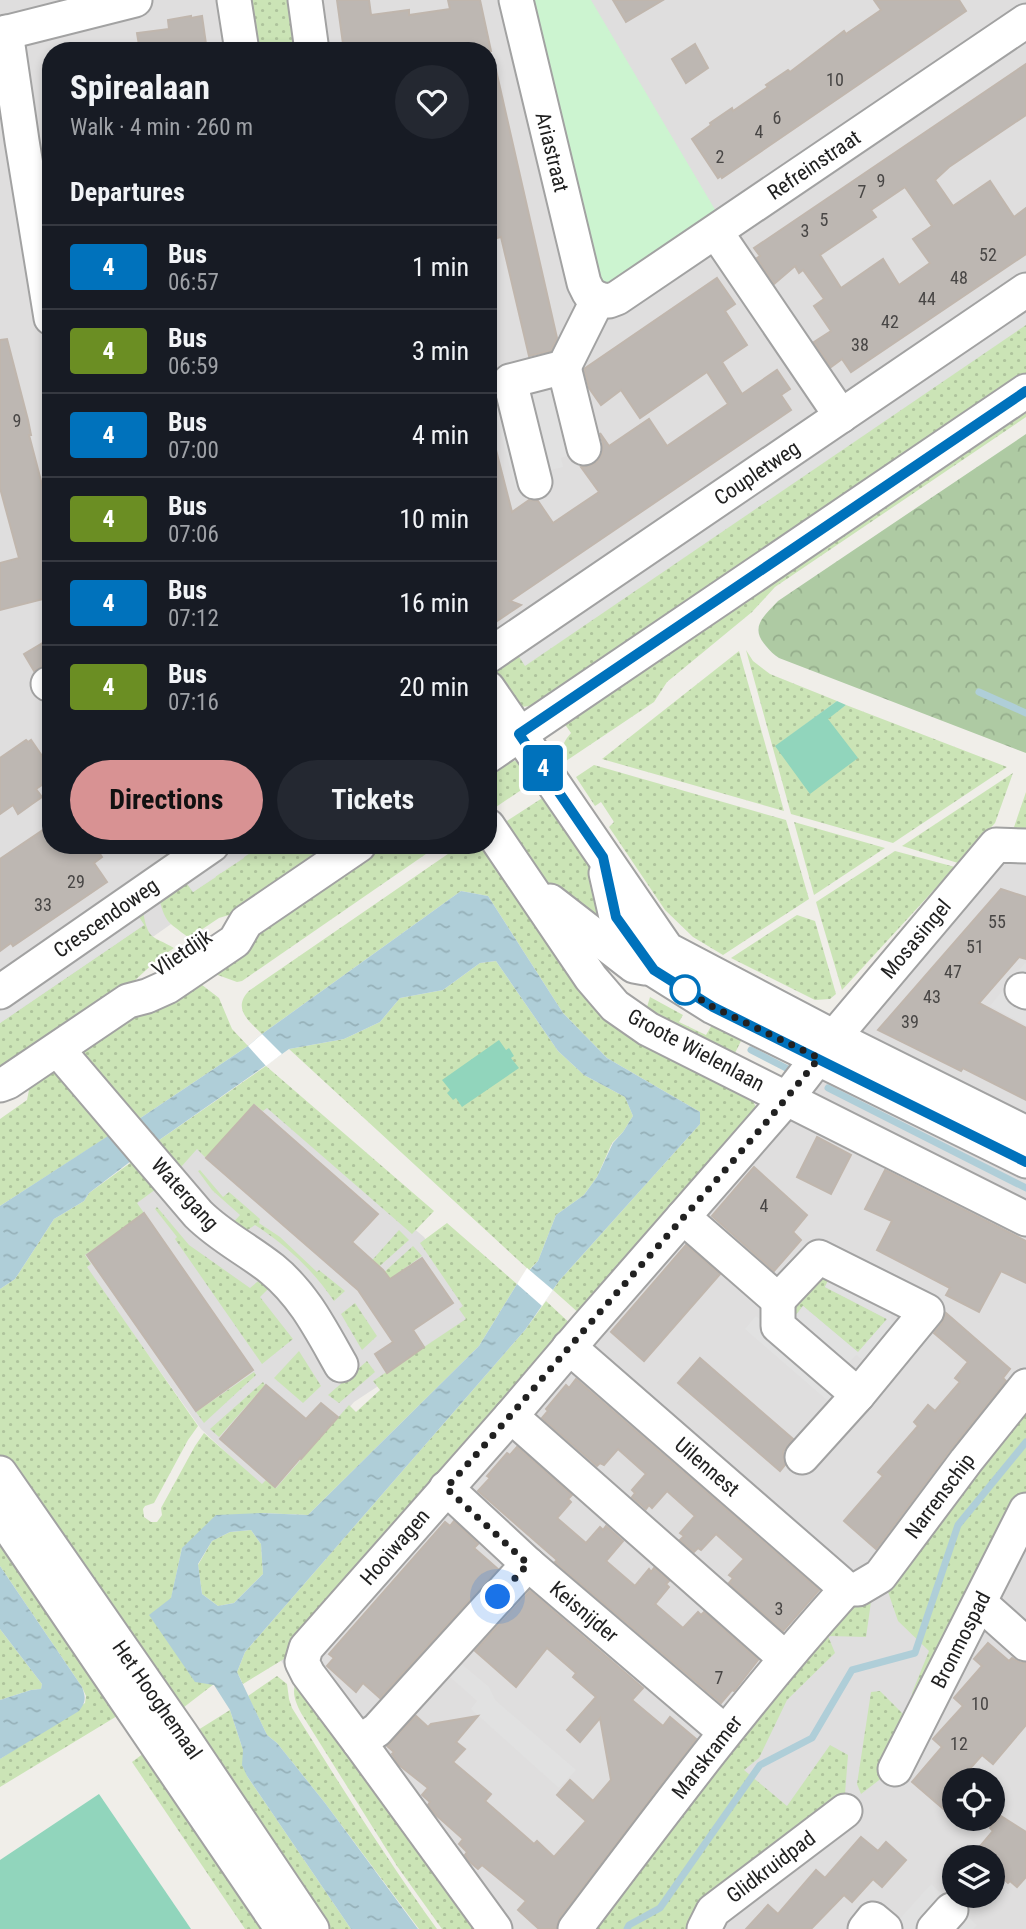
<!DOCTYPE html>
<meta charset="utf-8">
<style>
body{margin:0;font-family:"Roboto Condensed",sans-serif;background:#242831;color:#f1f3f6;height:100vh;display:flex;flex-direction:column;font-size:26px;white-space:nowrap}
*{box-sizing:border-box;margin:0}
p{font-size:23px;color:#9ea1a6}
.icon{flex:none;width:38px;height:38px;fill:none;stroke:currentColor;stroke-width:2;stroke-linecap:round;stroke-linejoin:round}
.map{position:relative;flex:1;overflow:hidden}
.side{position:absolute;left:42px;top:42px;width:455px;height:812px;display:flex;flex-direction:column;background:#171b24;border-radius:28px;box-shadow:0 4px 10px #0003}
.side>*{flex:none}
.badge{padding:0 14px;border-radius:5px;font-size:24px;line-height:46px}
.controls{position:absolute;left:942px;top:1768px;display:grid;gap:14px}
.controls a{display:grid;place-items:center;width:63px;height:63px;border-radius:50%;background:#171b24;box-shadow:0 4px 10px #0003;font-size:35px}
.you{position:absolute;width:35px;height:35px;margin:-18px;border:5px solid #fff;border-radius:50%;background:#1a73e8;box-shadow:0 0 0 10px #1a73e833}
.map>.badge{position:absolute;translate:-50% -50%;box-shadow:0 0 0 4px #fff}
h2{padding:0 28px;font-size:26px;line-height:63px}
.round{display:grid;place-items:center;flex:none;width:74px;height:74px;border-radius:37px;background:#242831}
.summary{display:flex;align-items:center;justify-content:space-between;height:119px;padding:0 28px}
h1{font-size:33px;font-weight:700;line-height:52px}
.action{display:flex;gap:14px;margin-top:auto;padding:14px 28px}
.action a{flex:1;height:80px;border-radius:42px;background:#d89293;color:#111;font-size:28px;font-weight:700;line-height:80px;text-align:center}
.action a+a{background:#242831;color:#f1f3f6}
ul{padding:0;list-style:none}
li{display:flex;align-items:center;gap:21px;height:84px;padding:0 28px;border-top:2px solid #363941}
li div{flex:1}
li b{display:block;font-size:26px}
li em{font-style:normal}
li .badge{min-width:77px;font-weight:700;text-align:center}
.map>svg:first-child{display:block}
.residential{fill:#dfdede;fill-rule:evenodd}
.grass{fill:url(#grass-dots)}
.forest{fill:url(#forest-crowns)}
.park{fill:#ccf4d0}
.pitch{fill:#91d5bc}
.parking{fill:#e1e1e1}
.water{fill:url(#water-ripples);fill-rule:evenodd}
.pier{fill:#fff}
.lines{fill:none;stroke-linecap:round;stroke-linejoin:round}
.stream{stroke:#afced8;stroke-width:7}
.building{fill:#bdb7b2;stroke:#c0b6ad;stroke-width:2;fill-rule:evenodd}
.minor-casing{stroke:#a2a2a2;stroke-width:37}
.minor{stroke:#fff;stroke-width:33}
.line-casing{stroke:#fff;stroke-width:16}
.line{stroke:#0072bc;stroke-width:10}
.walk{stroke:#212121;stroke-width:7;stroke-dasharray:0 12.6}
.stop-dot{fill:#fff;stroke:#0072bc;stroke-width:3.5}
.labels{text-anchor:middle;stroke-width:5;stroke-linejoin:round;paint-order:stroke}
.number-label{font-size:18px;fill:#484645}
.street-label{font-size:21px;fill:#212121;stroke:#fff}
</style>
<div class="map">
<svg width="1026" height="1929" viewBox="0 0 1026 1929">
<defs>
<pattern id="grass-dots" width="8" height="8" patternUnits="userSpaceOnUse" patternTransform="scale(1.75)"><rect width="8" height="8" fill="#cbe4b6"/><path d="M2 2h.1M6 6h.1" fill="none" stroke="#aec39c" stroke-width="1.8" stroke-linecap="round"/></pattern>
<pattern id="forest-crowns" width="20" height="18" patternUnits="userSpaceOnUse" patternTransform="scale(1.75)"><rect width="20" height="18" fill="#aecaa3"/><path d="M2 6a3 3 0 1 1 6 0M12 15a3 3 0 1 1 6 0" fill="none" stroke="#95ad8c"/></pattern>
<pattern id="water-ripples" width="26" height="14" patternUnits="userSpaceOnUse" patternTransform="scale(1.75)"><rect width="26" height="14" fill="#afced8"/><path d="M2 4q2-2 4 0t4 0M15 11q2-2 4 0t4 0" fill="none" stroke="#96b1b9"/></pattern>
</defs>
<rect width="100%" height="100%" fill="#f0eee9"/>
<g class="residential">
<polygon points="0,0 1026,0 1026,327 488,703 488,51 51,51 51,845 284,845 0,1044"/>
<path d="M998 827 1026 838V1929H464L275 1652 770 1107ZM954 1780H992V1818H954ZM954 1857H992V1895H954Z"/>
<polygon points="251,1092 424,1237 480,1319 354,1402 272,1495 201,1429 66,1239 166,1173"/>
</g>
<g class="grass">
<polygon points="244,0 295,0 302,51 248,51"/>
<polygon points="1026,305 1026,377 534,706 517,707 495,684 494,670"/>
<path d="M1026 403V417L775 587 752 612 667 682 654 702 563 763C560 751 562 743 571 733L564 723Z"/>
<polygon points="746,650 753,661 770,674 837,701 776,746 828,718 846,705 1007,767 893,843 791,814"/>
<polygon points="739,651 784,811 602,759"/>
<polygon points="515,761 522,763 536,780 493,809 488,800 488,775 506,762"/>
<polygon points="594,765 786,820 809,899 723,955 693,937 665,910 609,827 614,822 601,802 595,806 576,777"/>
<polygon points="1013,773 995,823 958,863 902,846"/>
<polygon points="1026,792 1026,838 1012,833"/>
<polygon points="550,793 584,843 636,960 531,874 499,826"/>
<polygon points="794,822 885,848 814,895"/>
<path d="M243 845 249 854 262 845H336L232 914 219 918 189 938C166 920 166 924 158 895L183 878 193 892 216 877 206 863 212 859 221 873 244 858Z"/>
<polygon points="377,845 439,845 242,981 237,982 215,974 229,953 309,891"/>
<path d="M461 845 465 851 473 845H486L604 1019 617 1029 751 1098 760 1114 581 1315 553 1290 559 1281 700 1124V1112L607 1058 563 1013 488 896 461 891 262 1034C249 1021 231 1008 250 990Z"/>
<polygon points="895,851 955,867 842,990 816,902"/>
<path d="M135 911H143C148 941 152 935 174 948L159 958 131 984 0 1073V1023L144 925Z"/>
<polygon points="797,915 815,921 836,994 830,999 815,1000 731,958"/>
<polygon points="496,961 558,1051 584,1075 625,1097 633,1116 623,1132 612,1143 597,1177 584,1195 556,1215 538,1261 529,1270 289,1049 344,1039 380,1022 400,998 443,990 480,963"/>
<polygon points="197,981 219,998 232,1029 248,1046 133,1123 81,1062 82,1046"/>
<polygon points="650,997 683,1015 679,1022 706,1035 713,1023 743,1037 734,1055 649,1014 647,1007"/>
<polygon points="266,1066 434,1211 412,1234 267,1108 263,1111 254,1104 206,1158 197,1149 181,1167 175,1160 168,1163 152,1145"/>
<polygon points="42,1073 53,1073 61,1076 115,1132 0,1206 0,1119 27,1100 30,1085"/>
<polygon points="137,1158 152,1180 150,1183 156,1189 137,1203 144,1213 85,1255 91,1264 87,1267 198,1426 188,1440 154,1503 145,1506 143,1509 144,1517 151,1522 157,1522 162,1515 161,1508 195,1446 204,1433 262,1484 266,1480 276,1488 349,1405 356,1412 380,1390 373,1381 466,1319 459,1309 463,1306 420,1243 447,1223 517,1284 479,1346 308,1515 260,1513 182,1548 171,1599 214,1684 175,1714 0,1458 0,1289 15,1279 54,1219 84,1201 89,1193"/>
<path d="M200 1170 223 1197 229 1192 260 1219 259 1223 280 1237 317 1272 319 1270 345 1291 334 1301C312 1269 287 1246 255 1225L240 1235 229 1227 240 1215 212 1190 198 1171Z"/>
<polygon points="157,1207 189,1245 250,1288 263,1277 272,1285 260,1297 293,1339 262,1364 175,1239 177,1237 155,1209"/>
<polygon points="399,1230 409,1240 355,1288 351,1284"/>
<polygon points="413,1246 422,1256 363,1298 360,1294"/>
<polygon points="828,1269 833,1271 825,1287 887,1319 858,1353 803,1306 793,1319 788,1313"/>
<polygon points="546,1301 575,1328 297,1651 243,1684 237,1672 245,1652 525,1330"/>
<polygon points="355,1303 377,1336 362,1350 341,1314"/>
<polygon points="299,1351 321,1386 303,1403 274,1378"/>
<polygon points="367,1361 375,1372 339,1403 328,1395"/>
<polygon points="254,1372 256,1375 204,1423 196,1412"/>
<polygon points="263,1382 265,1385 219,1437 210,1429"/>
<polygon points="1026,1393 1026,1493 910,1722 887,1774 861,1794 857,1784 871,1692 880,1691 910,1721 912,1693 929,1651 898,1621 885,1583"/>
<polygon points="0,1522 127,1710 0,1787 0,1759 85,1703 86,1696 82,1687 0,1566"/>
<polygon points="251,1530 261,1544 263,1574 234,1603 218,1606 202,1594 198,1565 212,1541 230,1532"/>
<polygon points="872,1595 866,1637 828,1636 835,1653 787,1700 759,1758 744,1770 787,1806 830,1745 848,1755 845,1794 848,1797 695,1913 686,1929 586,1929 834,1611"/>
<polygon points="0,1629 42,1684 41,1689 31,1690 0,1700"/>
<path d="M277 1676 287 1684 289 1699 292 1708C339 1783 385 1857 437 1929H419L325 1803 277 1743 267 1735 248 1696Z"/>
<path d="M297 1679 490 1929H442L397 1866 301 1713C295 1701 291 1692 297 1679Z"/>
<polygon points="230,1710 243,1750 247,1776 351,1929 321,1929 190,1735"/>
<polygon points="148,1750 270,1929 245,1929 132,1762"/>
</g>
<path class="forest" d="M1026 434V753L779 658C774 655 770 651 766 646 749 627 764 616 778 601Z"/>
<polygon class="park" points="530,0 591,0 720,218 602,290"/>
<g class="pitch">
<polygon points="837,701 846,705 828,719 858,758 810,794 775,746"/>
<polygon points="499,1040 506,1050 509,1048 514,1056 511,1058 519,1068 462,1107 456,1098 453,1100 447,1093 450,1090 442,1080"/>
<polygon points="99,1794 191,1929 0,1929 0,1860"/>
</g>
<g class="parking">
<polygon points="1026,305 1026,325 525,666 516,652"/>
<polygon points="554,363 578,453 561,458 563,467 542,472 545,482 516,490 488,385 488,380"/>
<polygon points="231,845 262,845 193,892 183,878"/>
<polygon points="135,911 144,925 0,1023 0,1003"/>
<polygon points="1025,963 1026,964 1026,1025 990,1006"/>
<polygon points="833,1271 895,1303 890,1318 902,1331 871,1366 856,1355 846,1366 793,1319 803,1306 858,1352 887,1319 825,1287"/>
<polygon points="756,1316 846,1395 835,1407 745,1329"/>
<polygon points="459,1662 489,1687 495,1700 576,1770 559,1788 471,1709 477,1701 448,1675"/>
<polygon points="931,1884 977,1925 973,1929 868,1929 894,1925"/>
</g>
<g class="water">
<path d="M461 891 488 896 563 1013 607 1058 700 1112V1124L559 1281 525 1330 245 1652 237 1672 267 1735 277 1743 325 1803 418 1929H351L247 1776 242 1765 243 1750 230 1710 214 1685 195 1682 149 1615 171 1598 182 1548 216 1515 260 1513 308 1515 479 1346 517 1284 538 1261 556 1215 584 1195 597 1177 613 1143 623 1132 633 1116 625 1097 584 1075 558 1051 496 961 480 963 443 990 400 998 380 1022 344 1039 289 1049 282 1054 152 1145 89 1193 84 1201 54 1219 15 1279 0 1289V1206L108 1136 133 1123 248 1046 262 1034ZM251 1530 261 1544 263 1574 234 1603 218 1606 202 1594 198 1564 212 1541 230 1532Z"/>
<path d="M0 1566 82 1687C86 1698 86 1702 79 1711L0 1759V1700L31 1690 41 1689 42 1684 0 1629Z"/>
</g>
<g class="pier">
<polygon points="262,1034 282,1054 266,1066 248,1046"/>
<polygon points="527,1268 553,1290 542,1306 517,1284"/>
</g>
<g class="lines">
<g class="stream">
<polyline points="979,692 1026,713"/>
<polyline points="751,1050 788,1069"/>
<polyline points="828,1088 1026,1188"/>
<polyline points="627,1929 629,1925 660,1908 760,1765 812,1738 852,1670 915,1653 958,1525 1026,1442"/>
</g>
</g>
<g class="building">
<polygon points="337,0 369,0 371,15 409,10 409,15 450,9 448,0 480,0 491,51 459,51 458,46 419,51 344,51"/>
<polygon points="613,0 663,0 626,22"/>
<polygon points="874,0 959,0 966,11 722,178 721,176 718,178 692,139 711,125 710,123 732,108 733,111 768,87 766,85 788,70 790,72 844,31 846,34 881,10"/>
<polygon points="191,16 191,18 202,16 207,51 140,51 137,33 169,29 168,20"/>
<polygon points="695,44 708,68 686,83 672,59"/>
<path d="M1026 64V115L949 167 935 180 953 206 990 181 1014 217 1026 208V254L851 372 842 359 831 367 814 342 831 331 814 306 824 299 803 270 799 273 795 266 774 284 757 258 760 256 754 248ZM905 187 932 226 913 239 930 263 899 285 883 259 841 288 820 255 876 217 871 210Z"/>
<polygon points="496,70 557,338 551,351 529,356 501,237 493,239 488,215 488,71"/>
<polygon points="717,278 735,304 725,311 747,345 722,362 742,394 777,370 790,389 781,395 791,410 510,601 521,605 497,621 492,613 488,616 488,446 495,446 512,512 529,500 538,501 553,523 599,492 581,467 589,466 597,462 602,454 603,444 600,433 609,446 649,419 667,446 728,404 707,372 640,418 621,390 601,405 589,388 584,369"/>
<polygon points="7,339 28,420 31,435 29,435 51,519 51,597 0,610 0,563 19,558 0,488 0,340"/>
<polygon points="51,638 51,661 34,671 24,654"/>
<polygon points="26,740 28,742 31,740 51,769 51,779 36,789 42,797 32,804 18,814 13,805 0,814 0,758"/>
<polygon points="43,830 51,842 51,845 94,845 102,857 94,863 107,882 13,946 11,943 0,951 0,859"/>
<polygon points="1001,889 1026,897 1026,959 1019,957 979,1003 1026,1028 1026,1100 963,1068 961,1071 878,1030"/>
<polygon points="254,1105 378,1214 352,1242 383,1270 390,1279 422,1258 453,1303 413,1330 424,1347 387,1373 375,1354 393,1342 358,1290 206,1158"/>
<polygon points="817,1137 851,1155 831,1194 797,1177"/>
<polygon points="754,1167 807,1215 793,1232 801,1240 774,1271 712,1216"/>
<polygon points="885,1170 1026,1241 1026,1283 1001,1271 979,1312 946,1295 950,1288 877,1250 892,1221 865,1209"/>
<polygon points="144,1213 253,1370 196,1411 87,1255"/>
<polygon points="686,1245 720,1274 644,1361 611,1332"/>
<polygon points="946,1313 1010,1369 1003,1378 1006,1381 951,1449 876,1549 844,1521 883,1476 878,1472 918,1426 914,1422 928,1405 935,1411 960,1382 955,1378 968,1362 934,1333 942,1323"/>
<polygon points="700,1358 793,1439 783,1452 785,1465 780,1471 678,1383"/>
<polygon points="576,1379 819,1590 783,1631 729,1583 733,1578 729,1575 744,1559 716,1534 701,1550 698,1548 694,1552 680,1540 684,1536 680,1533 695,1516 667,1491 652,1508 649,1505 646,1509 632,1497 635,1493 632,1490 646,1474 618,1449 604,1465 600,1463 597,1466 542,1418 548,1411 546,1409 566,1385 569,1388"/>
<polygon points="266,1385 306,1419 321,1403 338,1417 301,1459 300,1458 275,1487 220,1439"/>
<polygon points="517,1447 572,1495 568,1499 571,1502 557,1518 586,1543 600,1527 603,1530 606,1526 623,1541 606,1561 635,1586 649,1569 651,1572 654,1568 669,1581 666,1584 669,1587 655,1604 683,1628 698,1612 701,1615 704,1612 758,1660 734,1691 732,1690 721,1703 555,1562 557,1560 478,1491 490,1478 487,1476 507,1453 510,1455"/>
<polygon points="454,1521 478,1544 474,1548 498,1569 380,1698 363,1683 356,1692 327,1666 334,1658 329,1654 445,1522 450,1526"/>
<polygon points="530,1591 643,1688 632,1700 663,1726 670,1717 696,1739 560,1917 556,1929 539,1929 518,1910 526,1901 482,1865 478,1869 470,1862 465,1855 467,1852 459,1844 463,1839 436,1815 428,1805 430,1802 422,1795 428,1788 399,1765 392,1754 394,1752 387,1746 416,1716 428,1727 431,1724 478,1716 456,1742 465,1749 453,1762 491,1794 485,1801 534,1844 537,1841 554,1857 586,1821 557,1795 570,1780 593,1801 611,1780 600,1718 580,1742 567,1730 596,1697 573,1677 576,1673 547,1648 516,1687 475,1651"/>
<polygon points="988,1643 1009,1661 1012,1658 1021,1663 1026,1663 1026,1725 993,1764 982,1755 960,1780 954,1780 954,1818 912,1782 942,1747 933,1739 963,1706 954,1698 982,1666 974,1659"/>
<polygon points="1001,1816 1026,1832 1026,1877 1017,1887 1010,1881 1008,1883 992,1869 992,1857 971,1857 993,1831 990,1828"/>
<polygon points="861,1837 878,1851 886,1842 906,1860 882,1887 873,1879 852,1902 844,1895 811,1929 746,1929 768,1905 778,1914 816,1870 825,1878"/>
</g>
<g class="lines">
<defs>
<g id="minor">
<polyline points="234,0 242,51"/>
<polyline points="305,0 312,51"/>
<polyline points="516,0 584,283 589,293 598,299"/>
<polyline points="6,32 22,141 51,318"/>
<polyline points="0,34 135,0"/>
<polyline points="716,232 841,416"/>
<polyline points="598,299 609,301 617,298 1026,21"/>
<polyline points="564,367 584,448"/>
<polyline points="535,482 510,381 564,367 598,299"/>
<polyline points="488,656 1026,290"/>
<polyline points="48,684 51,683"/>
<polyline points="488,688 667,949 834,1037 1026,1133"/>
<polyline points="488,756 1026,391"/>
<polyline points="488,826 591,978 615,1006 648,1029 1026,1219"/>
<polyline points="606,873 616,917 654,970 713,1007 1026,1161"/>
<polyline points="550,901 634,966 645,968"/>
<polyline points="1022,990 1026,992"/>
<polyline points="0,992 212,845"/>
<path d="M58 1050 198 1214C221 1237 247 1249 272 1269 304 1295 321 1330 341 1365"/>
<polyline points="0,1085 8,1082 128,1001 147,996 167,987 235,941 246,922 359,845"/>
<polyline points="683,1217 778,1300 819,1257 927,1311 858,1395 802,1457"/>
<polyline points="778,1300 778,1326 858,1395"/>
<polyline points="569,1347 840,1583 843,1589"/>
<polyline points="511,1416 785,1658"/>
<polyline points="0,1473 181,1734 312,1929"/>
<polyline points="446,1488 528,1564 725,1732"/>
<polyline points="0,1514 282,1929"/>
<polyline points="843,1589 858,1589 880,1576 966,1461 1026,1386"/>
<polyline points="980,1603 1026,1644"/>
<polyline points="359,1742 377,1730 528,1564"/>
<polyline points="895,1769 1026,1510"/>
<polyline points="495,1929 359,1742 308,1674 302,1662 306,1648 511,1416 586,1328 787,1098 834,1037 996,845 1026,846"/>
<path d="M575 1929C661 1815 746 1701 841 1595L843 1589"/>
<polyline points="704,1929 713,1911 845,1811"/>
<polyline points="865,1929 873,1919 885,1929"/>
<polyline points="934,1929 951,1910"/>
</g>
</defs>
<use href="#minor" class="minor-casing"/>
<use href="#minor" class="minor"/>
</g>
<g class="lines">
<defs>
<polyline id="line" points="1026,391 519,734 603,857 616,917 654,970 713,1007 1026,1162"/>
</defs>
<use href="#line" class="line-casing"/>
<use href="#line" class="line"/>
<path class="walk" d="M498 1597 528 1564 446 1488C501 1428 553 1365 607 1304 678 1223 752 1142 819 1058L713 1007 685 990"/>
</g>
<circle class="stop-dot" cx="685" cy="990" r="14"/>
<g class="labels">
<g class="number-label">
<text x="835" y="86">10</text>
<text x="777" y="124">6</text>
<text x="759" y="138">4</text>
<text x="720" y="163">2</text>
<text x="881" y="187">9</text>
<text x="862" y="198">7</text>
<text x="824" y="226">5</text>
<text x="805" y="237">3</text>
<text x="988" y="261">52</text>
<text x="959" y="284">48</text>
<text x="927" y="305">44</text>
<text x="890" y="328">42</text>
<text x="860" y="351">38</text>
<text x="17" y="427">9</text>
<text x="76" y="888">29</text>
<text x="43" y="911">33</text>
<text x="997" y="928">55</text>
<text x="975" y="953">51</text>
<text x="953" y="978">47</text>
<text x="932" y="1003">43</text>
<text x="910" y="1028">39</text>
<text x="764" y="1212">4</text>
<text x="779" y="1615">3</text>
<text x="719" y="1684">7</text>
<text x="980" y="1710">10</text>
<text x="959" y="1750">12</text>
</g>
<g class="street-label">
<text transform="translate(552 152) rotate(76)" y="7">Ariastraat</text>
<text transform="translate(814 165) rotate(-34)" y="7">Refreinstraat</text>
<text transform="translate(757 473) rotate(-34)" y="7">Coupletweg</text>
<text transform="translate(106 918) rotate(-35)" y="7">Crescendoweg</text>
<text transform="translate(916 939) rotate(-50)" y="7">Mosasingel</text>
<text transform="translate(182 953) rotate(-34)" y="7">Vlietdijk</text>
<text transform="translate(696 1050) rotate(28)" y="7">Groote Wielenlaan</text>
<text transform="translate(185 1194) rotate(48)" y="7">Watergang</text>
<text transform="translate(707 1467) rotate(41)" y="7">Uilennest</text>
<text transform="translate(940 1496) rotate(-53)" y="7">Narrenschip</text>
<text transform="translate(395 1547) rotate(-49)" y="7">Hooiwagen</text>
<text transform="translate(584 1612) rotate(40)" y="7">Keisnijder</text>
<text transform="translate(961 1640) rotate(-63)" y="7">Bronmospad</text>
<text transform="translate(157 1700) rotate(55)" y="7">Het Hooghemaal</text>
<text transform="translate(707 1757) rotate(-52)" y="7">Marskramer</text>
<text transform="translate(771 1867) rotate(-37)" y="7">Glidkruidpad</text>
</g>
</g>
</svg>
<div class="controls">
<a><svg class="icon" aria-label="locate" viewBox="0 0 24 24"><circle cx="12" cy="12" r="6"/><path d="M12 2v4M12 18v4M2 12h4M18 12h4"/></svg></a>
<a><svg class="icon" aria-label="layers" viewBox="0 0 24 24"><path d="M12 4l9 5-9 5-9-5zM3 14l9 5 9-5"/></svg></a>
</div>
<div class="you" style="left:498px;top:1597px"></div>
<b class="badge" style="left:543px;top:768px;background:#0072bc;color:#fff">4</b>
<section class="side">
<div class="summary"><div><h1>Spirealaan</h1><p>Walk · 4 min · 260 m</p></div><a class="round"><svg class="icon" aria-label="heart" viewBox="0 0 24 24"><path d="M12 20l-8-8c-3-5 5-10 8-4 3-6 11-1 8 4z"/></svg></a></div>
<h2>Departures</h2>
<ul>
<li><span class="badge" style="background:#0072bc;color:#fff">4</span><div><b>Bus</b><p>06:57</p></div><em>1 min</em></li>
<li><span class="badge" style="background:#6b8e23;color:#fff">4</span><div><b>Bus</b><p>06:59</p></div><em>3 min</em></li>
<li><span class="badge" style="background:#0072bc;color:#fff">4</span><div><b>Bus</b><p>07:00</p></div><em>4 min</em></li>
<li><span class="badge" style="background:#6b8e23;color:#fff">4</span><div><b>Bus</b><p>07:06</p></div><em>10 min</em></li>
<li><span class="badge" style="background:#0072bc;color:#fff">4</span><div><b>Bus</b><p>07:12</p></div><em>16 min</em></li>
<li><span class="badge" style="background:#6b8e23;color:#fff">4</span><div><b>Bus</b><p>07:16</p></div><em>20 min</em></li>
</ul>
<div class="action"><a>Directions</a><a>Tickets</a></div>
</section>
</div>
